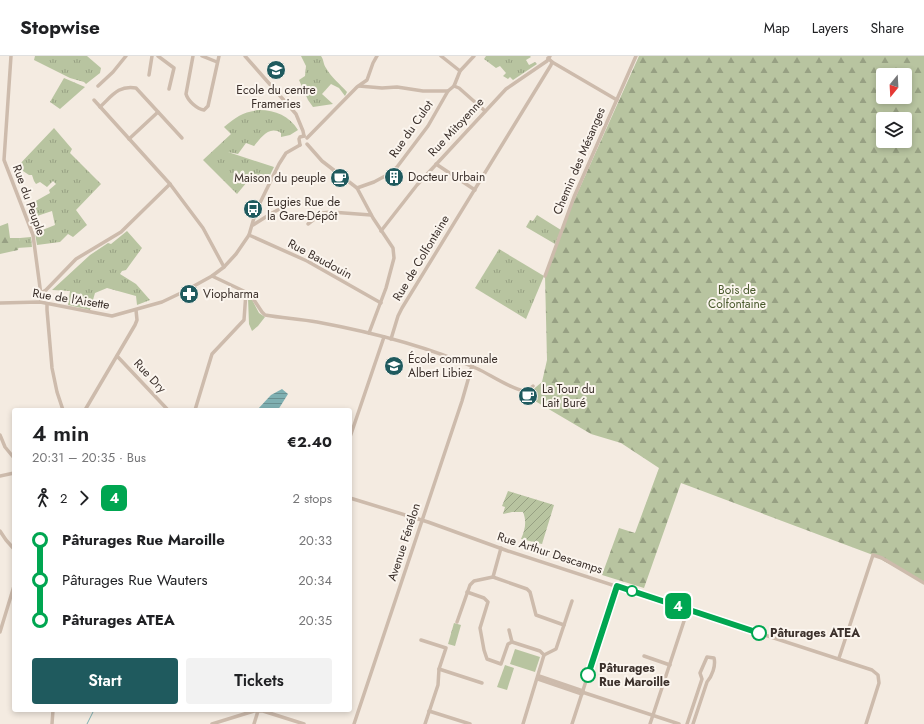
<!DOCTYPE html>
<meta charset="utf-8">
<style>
body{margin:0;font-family:Jost,sans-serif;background:#f2f2f2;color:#202124;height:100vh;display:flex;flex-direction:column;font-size:15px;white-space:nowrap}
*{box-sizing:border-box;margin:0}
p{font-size:13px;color:#757577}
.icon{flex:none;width:22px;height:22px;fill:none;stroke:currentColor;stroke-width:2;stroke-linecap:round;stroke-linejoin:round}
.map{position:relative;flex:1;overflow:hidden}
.sheet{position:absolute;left:12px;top:352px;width:340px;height:304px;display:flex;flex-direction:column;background:#fff;border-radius:4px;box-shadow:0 2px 6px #0003}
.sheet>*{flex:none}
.badge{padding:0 8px;border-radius:6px;font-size:14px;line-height:26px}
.needle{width:26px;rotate:198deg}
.fabs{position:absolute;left:876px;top:12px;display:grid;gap:8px}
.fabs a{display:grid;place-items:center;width:36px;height:36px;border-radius:4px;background:#fff;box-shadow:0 2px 6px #0003;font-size:20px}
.map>.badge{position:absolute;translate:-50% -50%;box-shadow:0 0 0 2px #fff}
.legs{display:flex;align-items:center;gap:6px;height:44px;padding:0 20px;font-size:13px}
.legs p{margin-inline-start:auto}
.overview{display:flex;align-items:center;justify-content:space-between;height:68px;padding:0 20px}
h1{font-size:22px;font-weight:600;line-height:30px}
.cta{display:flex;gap:8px;margin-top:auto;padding:8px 20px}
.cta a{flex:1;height:46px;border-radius:4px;background:#1f5a5e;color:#fff;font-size:16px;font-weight:600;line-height:46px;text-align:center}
.cta a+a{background:#f2f2f2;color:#202124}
ul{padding:0 20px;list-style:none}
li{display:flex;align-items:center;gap:14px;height:40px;font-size:15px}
li i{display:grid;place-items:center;width:6px;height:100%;margin:0 5px;background:currentColor}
li i::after{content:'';width:10px;height:10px;margin:-5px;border:3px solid;border-radius:50%;background:#fff}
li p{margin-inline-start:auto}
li:first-child i{background:linear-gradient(#0000 50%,currentColor 0)}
li:last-child i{background:linear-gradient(currentColor 50%,#0000 0)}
header{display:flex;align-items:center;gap:24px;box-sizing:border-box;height:56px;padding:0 20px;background:#fff;border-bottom:1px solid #e0e0e0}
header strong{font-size:19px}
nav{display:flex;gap:22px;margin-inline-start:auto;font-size:14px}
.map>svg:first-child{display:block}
.grass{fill:url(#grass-tufts)}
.forest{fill:url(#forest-firs);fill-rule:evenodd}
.park{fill:#b8c4a0}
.garden{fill:url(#garden-furrows)}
.water{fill:url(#water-rules)}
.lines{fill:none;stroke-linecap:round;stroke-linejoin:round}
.stream{stroke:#7fb0b2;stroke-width:1}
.minor{stroke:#cdbbac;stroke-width:3.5}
.line-1-casing{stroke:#fff;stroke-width:9}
.line-1{stroke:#00a651;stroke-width:6}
.stop-1-dot{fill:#fff;stroke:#00a651;stroke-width:2}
.labels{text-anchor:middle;stroke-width:4;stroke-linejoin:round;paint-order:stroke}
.poi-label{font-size:12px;fill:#3b302b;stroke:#fbf5ee;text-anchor:start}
.street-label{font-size:12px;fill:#3b302b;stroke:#fbf5ee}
.park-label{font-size:12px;fill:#4a5a2e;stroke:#fbf5ee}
.stop-label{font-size:12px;font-weight:bold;fill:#3b302b;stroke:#fbf5ee;text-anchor:start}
</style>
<header>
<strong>Stopwise</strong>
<nav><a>Map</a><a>Layers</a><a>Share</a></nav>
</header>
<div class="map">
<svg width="924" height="668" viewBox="0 0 924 668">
<defs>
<pattern id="grass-tufts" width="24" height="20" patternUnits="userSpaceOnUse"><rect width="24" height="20" fill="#b8c4a0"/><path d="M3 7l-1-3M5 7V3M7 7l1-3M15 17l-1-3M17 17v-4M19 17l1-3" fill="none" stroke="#97a083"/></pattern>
<pattern id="forest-firs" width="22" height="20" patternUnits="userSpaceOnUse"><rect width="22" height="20" fill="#b8c4a0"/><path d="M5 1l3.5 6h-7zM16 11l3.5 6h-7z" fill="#97a083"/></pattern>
<pattern id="garden-furrows" width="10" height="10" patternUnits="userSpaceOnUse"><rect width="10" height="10" fill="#b8c4a0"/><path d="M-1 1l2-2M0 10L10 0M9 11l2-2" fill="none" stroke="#97a083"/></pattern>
<pattern id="water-rules" width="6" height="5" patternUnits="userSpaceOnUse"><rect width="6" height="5" fill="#7fb0b2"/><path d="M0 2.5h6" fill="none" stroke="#699091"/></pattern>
</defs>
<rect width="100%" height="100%" fill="#f4ebe1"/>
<g class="grass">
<polygon points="35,0 87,0 101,12 100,17 86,28 84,26 70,22 34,4"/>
<path d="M301 0H321C324 4 323 8 326 12 331 21 340 28 347 36L345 40 339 32 331 28 322 38 333 48 313 51 308 44 299 24 305 20 306 10Z"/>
<polygon points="486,0 530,0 531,1 526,4 529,9 535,6 537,8 513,24 510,21 508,23 503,20 506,17 500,10 496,12 484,3"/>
<polygon points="64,22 85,31 60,53 50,46"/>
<path d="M259 54C276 54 289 60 298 74L290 79 281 81V77C269 69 261 82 254 90L246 87 238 98 228 96 274 111 266 127 252 120 237 138 203 104 231 78 224 71C237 60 243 56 259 54Z"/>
<polygon points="54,72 72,93 70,97 101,128 76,154 87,169 73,181 68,178 60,186 37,189 35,177 55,169 52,155 31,162 29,156 33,154 32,153 38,151 34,146 50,137 49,134 56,128 53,125 47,131 40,126 36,128 34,125 32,119 29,119 17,111"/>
<polygon points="537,159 561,174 555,188 526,171 530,164 533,165"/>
<polygon points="127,175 142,192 126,214 122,215 120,218 136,228 150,244 137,249 136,240 107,232 95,237 90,254 68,249 70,235 52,234 90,199 108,187 111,188"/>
<polygon points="31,181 32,191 17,192 20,182"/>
<polygon points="499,193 544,220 526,263 475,232"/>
<polygon points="454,567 461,569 455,590 448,588"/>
</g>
<g class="forest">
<path d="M639 0H924V527L873 499 681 427 644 532 602 519 619 472 635 477 659 412 621 387 591 378 535 345 538 343 530 336 542 326 547 304 545 220 568 158ZM883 19H905V41H883ZM883 63H905V85H883Z"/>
<polygon points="8,167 10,182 20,182 18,194 0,198 0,170"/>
</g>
<g class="park">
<polygon points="249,238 259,257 265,261 258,270 252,275 249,268 248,242 247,241"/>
<polygon points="515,593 540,601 535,616 510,608"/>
<polygon points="505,609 514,612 507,634 497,631"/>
</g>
<path class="garden" d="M508 435 554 449 542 488 521 483C525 474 527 466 523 456H512L503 458 505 451 502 450Z"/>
<polygon class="water" points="282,333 288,338 278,354 257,354 271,339"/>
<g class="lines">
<polyline class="stream" points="87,668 94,654"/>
<g class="minor">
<polyline points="11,0 4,104 33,179 41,239 41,246"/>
<polyline points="158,0 174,12 169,33"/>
<path d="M193 0 186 38C188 45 197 53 204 54L208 50 219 0"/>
<polyline points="202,0 217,6"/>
<polyline points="245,0 296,58 303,75 304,80"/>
<polyline points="441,0 460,15"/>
<polyline points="552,6 617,44"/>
<polyline points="149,19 152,0"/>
<polyline points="98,30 113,16 126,0"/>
<polyline points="359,30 382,32 397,31 423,35 448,35"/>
<polyline points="454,30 459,32 485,55"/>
<polyline points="94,44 170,128 203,172 224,211"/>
<path d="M100 51C112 40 118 29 136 32L182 82"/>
<polyline points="307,82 357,31 367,24 373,7 377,0"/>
<polyline points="129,83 158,56"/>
<polyline points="307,88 322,105 357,132 373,162 393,192 394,202 386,232 369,277"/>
<polyline points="300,89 299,83 300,81 304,80"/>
<polyline points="436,108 475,134"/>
<polyline points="357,132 374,126 387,119 397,111 428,70 448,35 454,30 460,15 474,0"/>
<polyline points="308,168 322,157 331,156 371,159"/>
<polyline points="253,169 272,157 297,144"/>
<polyline points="381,175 417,129 506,33 547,5 550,0"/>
<polyline points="249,179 307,205 381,247"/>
<path d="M212 220 250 238 262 256 265 259C282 262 300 263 317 266 371 276 427 290 478 313 489 318 516 336 527 335L533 330"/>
<polyline points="545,220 574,141 636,0"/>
<polyline points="41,237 46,234 76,203 121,176 170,128"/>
<polyline points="0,247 40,246 112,260 162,246 183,236 212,220 224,211 236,198 249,179 256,155 279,108 286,97 300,89"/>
<polyline points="47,247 47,254 52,312 57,336 63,354"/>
<polyline points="391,283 398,260 402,252 551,9 552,6 548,2"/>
<polyline points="117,300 168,354"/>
<polyline points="85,354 135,269 137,264 136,254"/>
<polyline points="195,354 212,298 244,264 246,236"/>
<polyline points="0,379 5,391 14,402"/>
<polyline points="350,381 384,281"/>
<polyline points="0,420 14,417"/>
<polyline points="350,442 428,466 508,495 872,614 878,619 879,627 866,668"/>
<polyline points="0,475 6,484 14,493"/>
<polyline points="493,521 527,533 530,536 536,559 564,569 556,593 544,599"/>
<polyline points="467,536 484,542 488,546 480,572 484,594 487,603 501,608 508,588 512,586 540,595 544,599"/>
<polyline points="457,566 470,529 474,525 493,521 501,492"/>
<polyline points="564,569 572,545"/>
<polyline points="509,574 512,586"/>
<polyline points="0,576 14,530"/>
<polyline points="421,584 446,592 439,613 438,629 425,668"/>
<polyline points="644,600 670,609"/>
<polyline points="839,602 873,499 882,502 924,527"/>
<polyline points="439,613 482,627"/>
<polyline points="539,620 583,635"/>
<polyline points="538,623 582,638"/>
<polyline points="582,636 679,668"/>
<polyline points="429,655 470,668"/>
<polyline points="52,668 53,654"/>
<polyline points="212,668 254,655 263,655 304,668"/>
<polyline points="254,668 258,655"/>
<polyline points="354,668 462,345 472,310"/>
<polyline points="523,668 544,599"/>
<polyline points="572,668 617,530"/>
<polyline points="650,668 688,553"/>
<path d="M687 668 702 623 700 617 707 601 714 602C716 610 712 620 707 626L693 668"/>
</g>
</g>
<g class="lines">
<defs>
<polyline id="line-1" points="588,619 617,530 759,577"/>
</defs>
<use href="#line-1" class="line-1-casing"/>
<use href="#line-1" class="line-1"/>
</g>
<defs>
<symbol id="school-disc" viewBox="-11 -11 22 22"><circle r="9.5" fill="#1f5a5e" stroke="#fbf5ee"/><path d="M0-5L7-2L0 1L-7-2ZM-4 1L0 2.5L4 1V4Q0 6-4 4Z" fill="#fff"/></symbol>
<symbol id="building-disc" viewBox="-11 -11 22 22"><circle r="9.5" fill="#1f5a5e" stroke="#fbf5ee"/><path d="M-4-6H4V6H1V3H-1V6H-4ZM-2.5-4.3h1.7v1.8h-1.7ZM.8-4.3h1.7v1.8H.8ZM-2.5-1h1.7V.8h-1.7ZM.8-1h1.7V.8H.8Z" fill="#fff"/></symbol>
<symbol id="cafe-disc" viewBox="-11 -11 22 22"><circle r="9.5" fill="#1f5a5e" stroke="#fbf5ee"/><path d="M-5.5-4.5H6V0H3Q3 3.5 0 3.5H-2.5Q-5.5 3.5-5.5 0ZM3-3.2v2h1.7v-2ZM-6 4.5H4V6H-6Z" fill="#fff"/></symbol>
<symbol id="bus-disc" viewBox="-11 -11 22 22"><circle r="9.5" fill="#1f5a5e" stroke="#fbf5ee"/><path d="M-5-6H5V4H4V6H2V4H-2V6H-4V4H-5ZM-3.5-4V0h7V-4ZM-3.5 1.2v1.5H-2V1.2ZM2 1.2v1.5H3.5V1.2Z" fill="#fff"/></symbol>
<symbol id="pharmacy-disc" viewBox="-11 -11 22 22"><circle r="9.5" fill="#1f5a5e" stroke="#fbf5ee"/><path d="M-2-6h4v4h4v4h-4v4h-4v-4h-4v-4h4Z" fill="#fff"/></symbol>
</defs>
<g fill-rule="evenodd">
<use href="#school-disc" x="265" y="3" width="22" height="22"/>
<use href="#building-disc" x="383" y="110" width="22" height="22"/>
<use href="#cafe-disc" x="329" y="111" width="22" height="22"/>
<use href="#bus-disc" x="242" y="142" width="22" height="22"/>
<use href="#pharmacy-disc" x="178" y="227" width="22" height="22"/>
<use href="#school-disc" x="383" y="299" width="22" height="22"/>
<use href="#cafe-disc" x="517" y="329" width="22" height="22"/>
</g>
<g class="stop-1-dot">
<circle cx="632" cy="535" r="5"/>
<circle cx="759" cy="577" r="7"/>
<circle cx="588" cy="619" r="7"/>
</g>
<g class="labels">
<g class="poi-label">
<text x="276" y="38" text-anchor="middle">Ecole du centre<tspan x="276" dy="14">Frameries</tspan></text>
<text x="408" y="125">Docteur Urbain</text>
<text x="326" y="126" text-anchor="end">Maison du peuple</text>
<text x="267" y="150">Eugies Rue de<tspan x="267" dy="14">la Gare-Dépôt</tspan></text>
<text x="203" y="242">Viopharma</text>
<text x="408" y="307">École communale<tspan x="408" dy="14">Albert Libiez</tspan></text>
<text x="542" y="337">La Tour du<tspan x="542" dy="14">Lait Buré</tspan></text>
</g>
<g class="street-label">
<text transform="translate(456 71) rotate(-47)" y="4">Rue Mitoyenne</text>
<text transform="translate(411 73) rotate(-55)" y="4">Rue du Culot</text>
<text transform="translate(579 105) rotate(-67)" y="4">Chemin des Mésanges</text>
<text transform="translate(29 144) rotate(70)" y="4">Rue du Peuple</text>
<text transform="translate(421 202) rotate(-59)" y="4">Rue de Colfontaine</text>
<text transform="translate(320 203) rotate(28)" y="4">Rue Baudouin</text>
<text transform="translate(71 243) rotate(9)" y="4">Rue de l'Aisette</text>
<text transform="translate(150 320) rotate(47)" y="4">Rue Dry</text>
<text transform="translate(404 486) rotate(-72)" y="4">Avenue Fénélon</text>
<text transform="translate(550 497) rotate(18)" y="4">Rue Arthur Descamps</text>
</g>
<g class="park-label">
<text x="737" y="238">Bois de<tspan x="737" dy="14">Colfontaine</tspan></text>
</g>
<g class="stop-label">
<text x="770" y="581">Pâturages ATEA</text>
<text x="599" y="616">Pâturages<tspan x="599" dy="14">Rue Maroille</tspan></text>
</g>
</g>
</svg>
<div class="fabs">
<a><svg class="needle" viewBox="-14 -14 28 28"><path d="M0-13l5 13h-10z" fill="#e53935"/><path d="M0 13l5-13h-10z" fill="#757577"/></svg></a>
<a><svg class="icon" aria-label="layers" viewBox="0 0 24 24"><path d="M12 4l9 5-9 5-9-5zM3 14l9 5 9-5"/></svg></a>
</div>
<b class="badge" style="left:678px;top:550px;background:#00a651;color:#fff">4</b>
<section class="sheet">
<div class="overview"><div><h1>4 min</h1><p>20:31 – 20:35 · Bus</p></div><b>€2.40</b></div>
<div class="legs"><svg class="icon" aria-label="walk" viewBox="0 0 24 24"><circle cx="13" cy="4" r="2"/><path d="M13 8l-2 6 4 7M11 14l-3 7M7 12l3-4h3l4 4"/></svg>2<svg class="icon" aria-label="forward" viewBox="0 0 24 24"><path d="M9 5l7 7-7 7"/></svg><b class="badge" style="background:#00a651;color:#fff">4</b><p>2 stops</p></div>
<ul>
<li><i style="color:#00a651"></i><b>Pâturages Rue Maroille</b><p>20:33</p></li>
<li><i style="color:#00a651"></i><span>Pâturages Rue Wauters</span><p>20:34</p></li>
<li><i style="color:#00a651"></i><b>Pâturages ATEA</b><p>20:35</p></li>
</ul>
<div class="cta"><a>Start</a><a>Tickets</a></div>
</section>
</div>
